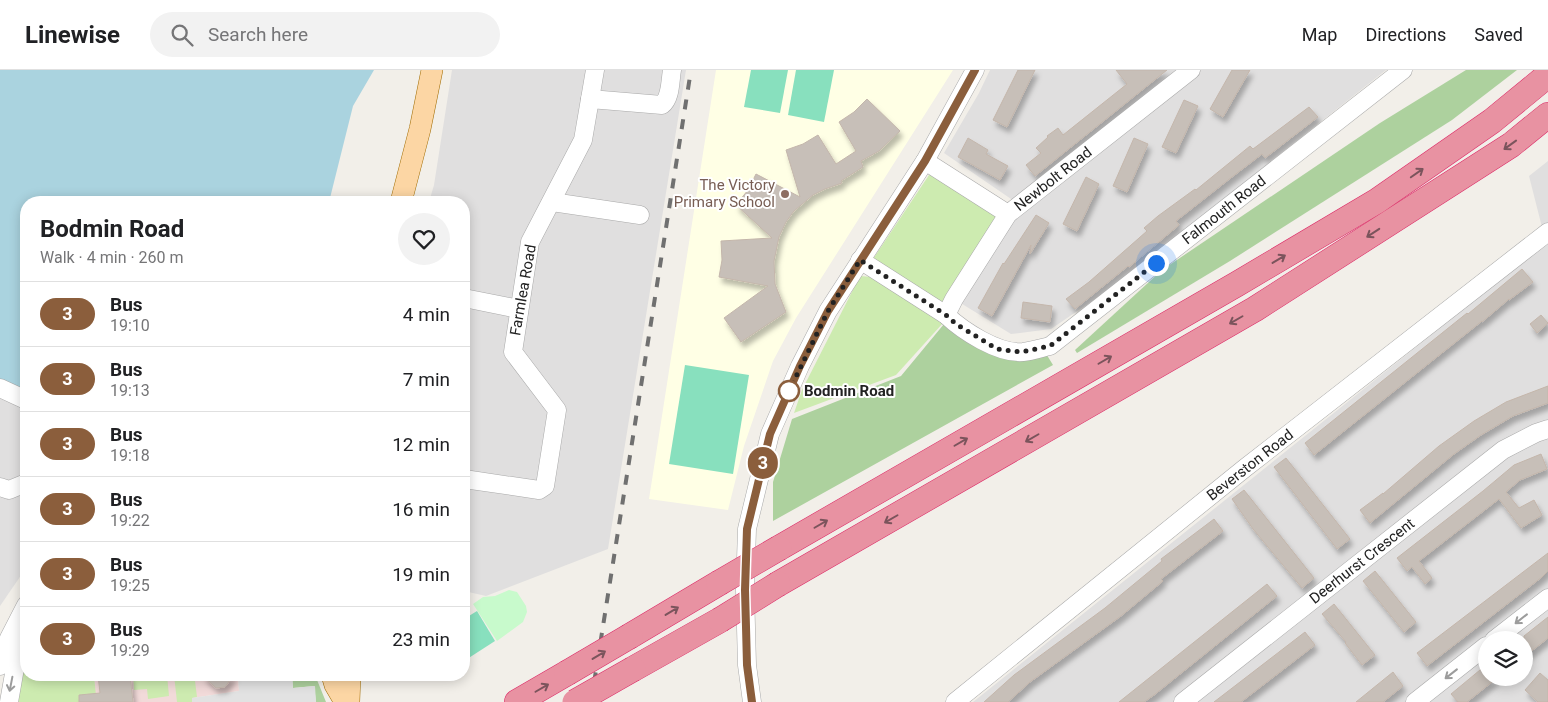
<!DOCTYPE html>
<meta charset="utf-8">
<style>
body{margin:0;font-family:Roboto,sans-serif;background:#f2f2f2;color:#202124;height:100vh;display:flex;flex-direction:column;font-size:19px;white-space:nowrap}
*{box-sizing:border-box;margin:0}
p{font-size:16px;color:#757577}
.icon{flex:none;width:28px;height:28px;fill:none;stroke:currentColor;stroke-width:2;stroke-linecap:round;stroke-linejoin:round}
.map{position:relative;flex:1;overflow:hidden}
.panel{position:absolute;left:20px;top:126px;width:450px;height:485px;display:flex;flex-direction:column;background:#fff;border-radius:20px;box-shadow:0 2px 12px #0003}
.panel>*{flex:none}
.badge{padding:0 10px;border-radius:16px;font-size:18px;line-height:32px}
.controls{position:absolute;left:1478px;top:561px;display:grid;gap:10px}
.controls a{display:grid;place-items:center;width:55px;height:55px;border-radius:50%;background:#fff;box-shadow:0 2px 12px #0003;font-size:25px}
.you{position:absolute;width:25px;height:25px;margin:-12px;border:4px solid #fff;border-radius:50%;background:#1a73e8;box-shadow:0 0 0 8px #1a73e833}
.map>.badge{position:absolute;translate:-50% -50%;box-shadow:0 0 0 2px #fff}
.round{display:grid;place-items:center;flex:none;width:52px;height:52px;border-radius:26px;background:#f2f2f2}
.headline{display:flex;align-items:center;justify-content:space-between;height:85px;padding:0 20px}
h1{font-size:24px;font-weight:700;line-height:38px}
ul{padding:0;list-style:none}
li{display:flex;align-items:center;gap:15px;height:65px;padding:0 20px;border-top:1px solid #e0e0e0}
li div{flex:1}
li b{display:block;font-size:19px}
li em{font-style:normal}
li .badge{min-width:55px;font-weight:700;text-align:center}
header{display:flex;align-items:center;gap:30px;box-sizing:border-box;height:70px;padding:0 25px;background:#fff;border-bottom:1px solid #e0e0e0}
header strong{font-size:24px}
nav{display:flex;gap:28px;margin-inline-start:auto;font-size:18px}
.search{width:350px;height:45px;background:#f2f2f2;display:flex;align-items:center;gap:12px;box-sizing:border-box;padding:0 18px;border-radius:28px;color:#757577;font-size:19px}
.map>svg:first-child{display:block}
.residential{fill:#e0dfdf;fill-rule:evenodd}
.commercial{fill:#f2dad9}
.education{fill:#ffffe5}
.grass{fill:#cdebb0}
.forest{fill:#add19e}
.park{fill:#c8facc}
.pitch{fill:#88e0be}
.parking{fill:#e2e2e2}
.water{fill:#aad3df}
.building{fill:#c7bfb8;stroke:#c4b6ab;filter:url(#shadow)}
.lines{fill:none;stroke-linecap:round;stroke-linejoin:round}
.minor-casing{stroke:#a9a9a9;stroke-width:19}
.major-casing{stroke:#a06b00;stroke-width:22}
.highway-casing{stroke:#dc2a67;stroke-width:26}
.minor{stroke:#fff;stroke-width:18}
.major{stroke:#fcd6a4;stroke-width:21}
.highway{stroke:#e892a2;stroke-width:25}
.rail{stroke:#707070;stroke-width:4;stroke-dasharray:10 10;stroke-linecap:butt}
.highway-bridge-casing{stroke:#dc2a67;stroke-width:26;stroke-linecap:butt}
.highway-bridge{stroke:#e892a2;stroke-width:25}
.oneway{stroke:#7b545c}
.oneway2{stroke:#9c9c9c}
.line-casing{stroke:#fff;stroke-width:11}
.line{stroke:#8b5e3c;stroke-width:8}
.walk{stroke:#222;stroke-width:5;stroke-dasharray:0 9}
.education-dot{fill:#8d6e63;stroke:#fff;stroke-width:2}
.stop-dot{fill:#fff;stroke:#8b5e3c;stroke-width:2.5}
.labels{text-anchor:middle;stroke-width:4;stroke-linejoin:round;paint-order:stroke}
.street-label{font-size:15px;fill:#222;stroke:#fff}
.education-label{font-size:15px;fill:#785e54;stroke:#fff;text-anchor:end}
.stop-label{font-size:15px;font-weight:bold;fill:#222;stroke:#fff;text-anchor:start}
</style>
<header>
<strong>Linewise</strong>
<div class="search"><svg class="icon" aria-label="search" viewBox="0 0 24 24"><circle cx="10" cy="10" r="6"/><path d="M15 15l6 6"/></svg>Search here</div>
<nav><a>Map</a><a>Directions</a><a>Saved</a></nav>
</header>
<div class="map">
<svg width="1548" height="632" viewBox="0 0 1548 632">
<defs>
<filter id="shadow"><feDropShadow dx="3" dy="5.5" stdDeviation="2.5" flood-color="#0004"/></filter>
</defs>
<rect width="100%" height="100%" fill="#f2efe9"/>
<g class="residential">
<polygon points="452,0 686,0 608,479 486,526 464,521 464,132 429,132 434,115"/>
<polygon points="990,0 1386,0 1114,216 1051,259 1011,264 954,229 1020,135 944,83 979,23"/>
<path d="M1548 91V632H973L1546 173 1529 106ZM1486 570H1524V608H1486Z"/>
<polygon points="0,323 26,336 26,498 0,536"/>
</g>
<polygon class="commercial" points="94,605 238,605 239,621 192,628 192,632 50,632 95,621"/>
<polygon class="education" points="716,0 953,0 796,248 773,291 744,376 728,440 649,429"/>
<g class="grass">
<polygon points="931,102 996,145 998,152 943,236 871,192"/>
<polygon points="860,206 872,207 943,253 896,305 794,343 802,320"/>
<polygon points="26,587 26,605 94,605 96,626 90,632 17,632"/>
<polygon points="133,605 167,605 169,626 148,629 147,619 134,620"/>
<polygon points="174,605 200,605 201,610 195,611 197,627 192,628 192,632 177,632"/>
</g>
<g class="forest">
<polygon points="1466,0 1517,0 1452,50 1230,191 1077,283 1075,280 1162,200 1380,53"/>
<polygon points="944,254 1045,282 1053,295 773,451 773,412 792,349 901,306"/>
<polygon points="292,605 315,605 326,632 316,632 314,616 293,618"/>
</g>
<polygon class="park" points="509,520 517,522 526,536 527,542 523,552 497,571 473,534 483,527 495,526"/>
<g class="pitch">
<polygon points="751,0 788,0 780,43 744,37"/>
<polygon points="796,0 834,0 824,52 788,45"/>
<polygon points="685,295 749,305 733,404 669,394"/>
<polygon points="477,541 495,571 464,591 464,549"/>
</g>
<polygon class="parking" points="238,605 292,605 293,618 315,616 316,632 192,632 192,628 239,621"/>
<polygon class="water" points="0,0 374,0 353,36 329,132 26,132 26,327 0,314"/>
<g class="building">
<polygon points="1018,0 1035,0 1007,57 993,50"/>
<polygon points="1116,0 1167,0 1035,106 1026,95 1041,83 1036,78 1048,67 1047,66 1058,58 1063,65 1127,14"/>
<polygon points="1232,0 1250,0 1223,47 1210,39"/>
<polygon points="867,29 900,61 879,81 861,91 863,97 841,111 842,113 825,119 813,125 794,141 786,152 779,167 774,191 775,214 786,242 741,272 724,248 768,216 719,207 722,190 721,171 772,168 736,135 748,120 756,104 800,127 786,80 803,74 818,65 836,94 856,81 839,52 854,42"/>
<polygon points="1184,30 1198,36 1176,83 1162,77"/>
<polygon points="1309,37 1318,47 1265,88 1262,84 1232,107 1176,151 1179,155 1129,197 1128,196 1075,239 1066,229 1089,212 1147,161 1144,158 1158,146 1195,119 1196,120 1250,76 1253,79"/>
<polygon points="968,68 988,80 986,84 1008,96 1000,110 958,87"/>
<polygon points="1134,68 1148,74 1127,122 1113,116"/>
<polygon points="1086,107 1099,114 1077,161 1063,154"/>
<polygon points="1036,145 1049,153 1030,184 1031,175 992,246 978,238 1003,193 1004,194"/>
<polygon points="1522,199 1533,212 1509,230 1509,229 1482,252 1482,251 1314,385 1305,373 1467,243 1468,244"/>
<polygon points="1023,232 1052,236 1050,252 1021,248"/>
<polygon points="1541,245 1548,253 1537,263 1530,254"/>
<polygon points="1548,316 1548,333 1513,346 1481,365 1454,384 1370,453 1360,440 1383,423 1383,424 1439,376 1474,351 1506,332"/>
<polygon points="1541,384 1547,399 1520,410 1506,422 1519,438 1534,430 1542,445 1521,458 1499,429 1419,491 1432,508 1425,514 1412,497 1407,501 1397,488 1483,421 1514,395"/>
<polygon points="1286,388 1350,469 1337,479 1274,397"/>
<polygon points="1244,420 1314,508 1302,518 1253,459 1232,429"/>
<polygon points="1214,449 1223,461 1161,509 1163,511 1121,546 1030,612 1008,632 984,632 1014,605 1105,538 1162,491 1161,489"/>
<polygon points="1548,483 1548,501 1542,507 1427,596 1417,583"/>
<polygon points="1375,501 1416,552 1404,562 1363,511"/>
<polygon points="1267,514 1277,526 1154,625 1144,632 1119,632"/>
<polygon points="1334,534 1375,585 1362,595 1345,573 1346,572 1322,544"/>
<polygon points="1548,547 1548,568 1524,587 1524,566"/>
<polygon points="1305,562 1315,575 1241,632 1214,632"/>
<polygon points="1486,595 1486,608 1497,608 1467,632 1458,632 1451,624"/>
<polygon points="1393,602 1403,616 1383,632 1356,632"/>
<polygon points="1540,603 1548,610 1548,632 1538,632 1525,620"/>
<polygon points="98,605 130,605 133,632 79,632 79,625 100,623"/>
<polygon points="202,605 234,605 225,617 216,618"/>
</g>
<g class="lines">
<defs>
<g id="minor">
<path d="M590 29 662 35C671 28 670 11 672 0"/>
<polyline points="925,91 1008,144"/>
<polyline points="552,132 640,145"/>
<path d="M860 190 946 245C963 261 998 284 1023 282 1032 281 1041 278 1050 276L1403 0"/>
<polyline points="464,228 519,239"/>
<polyline points="946,245 954,229 1008,144 1191,0"/>
<polyline points="0,318 26,330"/>
<polyline points="464,409 539,420 545,416 557,340 513,282 530,172 583,70 595,0"/>
<polyline points="0,417 9,420 26,413"/>
<polyline points="1494,570 1548,528"/>
<polyline points="0,596 9,568 26,535"/>
<polyline points="9,632 15,598 26,562"/>
<polyline points="752,632 747,595 745,520 747,459 770,364 800,296 828,241 925,91 975,0"/>
<polyline points="955,632 1245,398 1548,162"/>
<polyline points="1183,632 1503,380 1536,363 1548,359"/>
<polyline points="1415,632 1486,576"/>
</g>
<g id="major">
<polyline points="401,132 420,59 432,0"/>
<polyline points="332,605 335,615 345,632"/>
<polyline points="349,632 350,605"/>
</g>
<g id="highway">
<polyline points="779,478 1237,214 1377,131 1492,51 1548,5"/>
<polyline points="778,514 1255,239 1511,75 1548,45"/>
<polyline points="630,566 719,513"/>
<polyline points="633,599 720,550"/>
<polyline points="517,632 567,603"/>
</g>
</defs>
<use href="#minor" class="minor-casing"/>
<use href="#major" class="major-casing"/>
<use href="#highway" class="highway-casing"/>
<use href="#minor" class="minor"/>
<use href="#major" class="major"/>
<use href="#highway" class="highway"/>
<polyline class="rail" points="591,632 691,0"/>
<defs>
<g id="highway-bridge">
<polyline points="719,513 779,478"/>
<polyline points="720,550 778,514"/>
<polyline points="567,603 630,566"/>
<polyline points="575,632 633,599"/>
</g>
</defs>
<use href="#highway-bridge" class="highway-bridge-casing"/>
<use href="#highway-bridge" class="highway-bridge"/>
</g>
<defs><path id="oneway-shaft" d="M-6 0H5M1.5-3L5.5 0L1.5 3" fill="none" stroke-width="1.6" stroke-linecap="round" stroke-linejoin="round" transform="scale(1.25)"/></defs>
<g class="oneway">
<use href="#oneway-shaft" transform="translate(1510 75) rotate(144)"/>
<use href="#oneway-shaft" transform="translate(1417 103) rotate(-35)"/>
<use href="#oneway-shaft" transform="translate(1373 163) rotate(147)"/>
<use href="#oneway-shaft" transform="translate(1279 189) rotate(-31)"/>
<use href="#oneway-shaft" transform="translate(1236 250) rotate(150)"/>
<use href="#oneway-shaft" transform="translate(1105 290) rotate(-30)"/>
<use href="#oneway-shaft" transform="translate(1032 368) rotate(150)"/>
<use href="#oneway-shaft" transform="translate(961 372) rotate(-30)"/>
<use href="#oneway-shaft" transform="translate(891 449) rotate(150)"/>
<use href="#oneway-shaft" transform="translate(821 454) rotate(-30)"/>
<use href="#oneway-shaft" transform="translate(672 541) rotate(-31)"/>
<use href="#oneway-shaft" transform="translate(599 585) rotate(-31)"/>
<use href="#oneway-shaft" transform="translate(542 618) rotate(-30)"/>
</g>
<g class="oneway2">
<use href="#oneway-shaft" transform="translate(1521 549) rotate(142)"/>
<use href="#oneway-shaft" transform="translate(1451 604) rotate(142)"/>
<use href="#oneway-shaft" transform="translate(11 614) rotate(101)"/>
</g>
<g class="lines">
<defs>
<polyline id="line" points="752,632 747,595 746,557 745,520 747,459 770,364 800,296 828,241 925,91 975,0"/>
</defs>
<use href="#line" class="line-casing"/>
<use href="#line" class="line"/>
<polyline class="walk" points="789,321 828,241 860,190 946,245 956,254 997,279 1021,282 1050,276 1156,193"/>
</g>
<circle class="education-dot" cx="785" cy="124" r="5"/>
<circle class="stop-dot" cx="789" cy="321" r="10"/>
<g class="labels">
<g class="street-label">
<text transform="translate(1053 109) rotate(-38)" y="5">Newbolt Road</text>
<text transform="translate(1224 140) rotate(-38)" y="5">Falmouth Road</text>
<text transform="translate(523 220) rotate(-80)" y="5">Farmlea Road</text>
<text transform="translate(1250 395) rotate(-38)" y="5">Beverston Road</text>
<text transform="translate(1362 491) rotate(-38)" y="5">Deerhurst Crescent</text>
</g>
<g class="education-label">
<text x="775" y="120">The Victory<tspan x="775" dy="17">Primary School</tspan></text>
</g>
<g class="stop-label">
<text x="804" y="326">Bodmin Road</text>
</g>
</g>
</svg>
<div class="controls">
<a><svg class="icon" aria-label="layers" viewBox="0 0 24 24"><path d="M12 4l9 5-9 5-9-5zM3 14l9 5 9-5"/></svg></a>
</div>
<div class="you" style="left:1156px;top:193px"></div>
<b class="badge" style="left:763px;top:393px;background:#8b5e3c;color:#fff">3</b>
<section class="panel">
<div class="headline"><div><h1>Bodmin Road</h1><p>Walk · 4 min · 260 m</p></div><a class="round"><svg class="icon" aria-label="heart" viewBox="0 0 24 24"><path d="M12 20l-8-8c-3-5 5-10 8-4 3-6 11-1 8 4z"/></svg></a></div>
<ul>
<li><span class="badge" style="background:#8b5e3c;color:#fff">3</span><div><b>Bus</b><p>19:10</p></div><em>4 min</em></li>
<li><span class="badge" style="background:#8b5e3c;color:#fff">3</span><div><b>Bus</b><p>19:13</p></div><em>7 min</em></li>
<li><span class="badge" style="background:#8b5e3c;color:#fff">3</span><div><b>Bus</b><p>19:18</p></div><em>12 min</em></li>
<li><span class="badge" style="background:#8b5e3c;color:#fff">3</span><div><b>Bus</b><p>19:22</p></div><em>16 min</em></li>
<li><span class="badge" style="background:#8b5e3c;color:#fff">3</span><div><b>Bus</b><p>19:25</p></div><em>19 min</em></li>
<li><span class="badge" style="background:#8b5e3c;color:#fff">3</span><div><b>Bus</b><p>19:29</p></div><em>23 min</em></li>
</ul>
</section>
</div>
